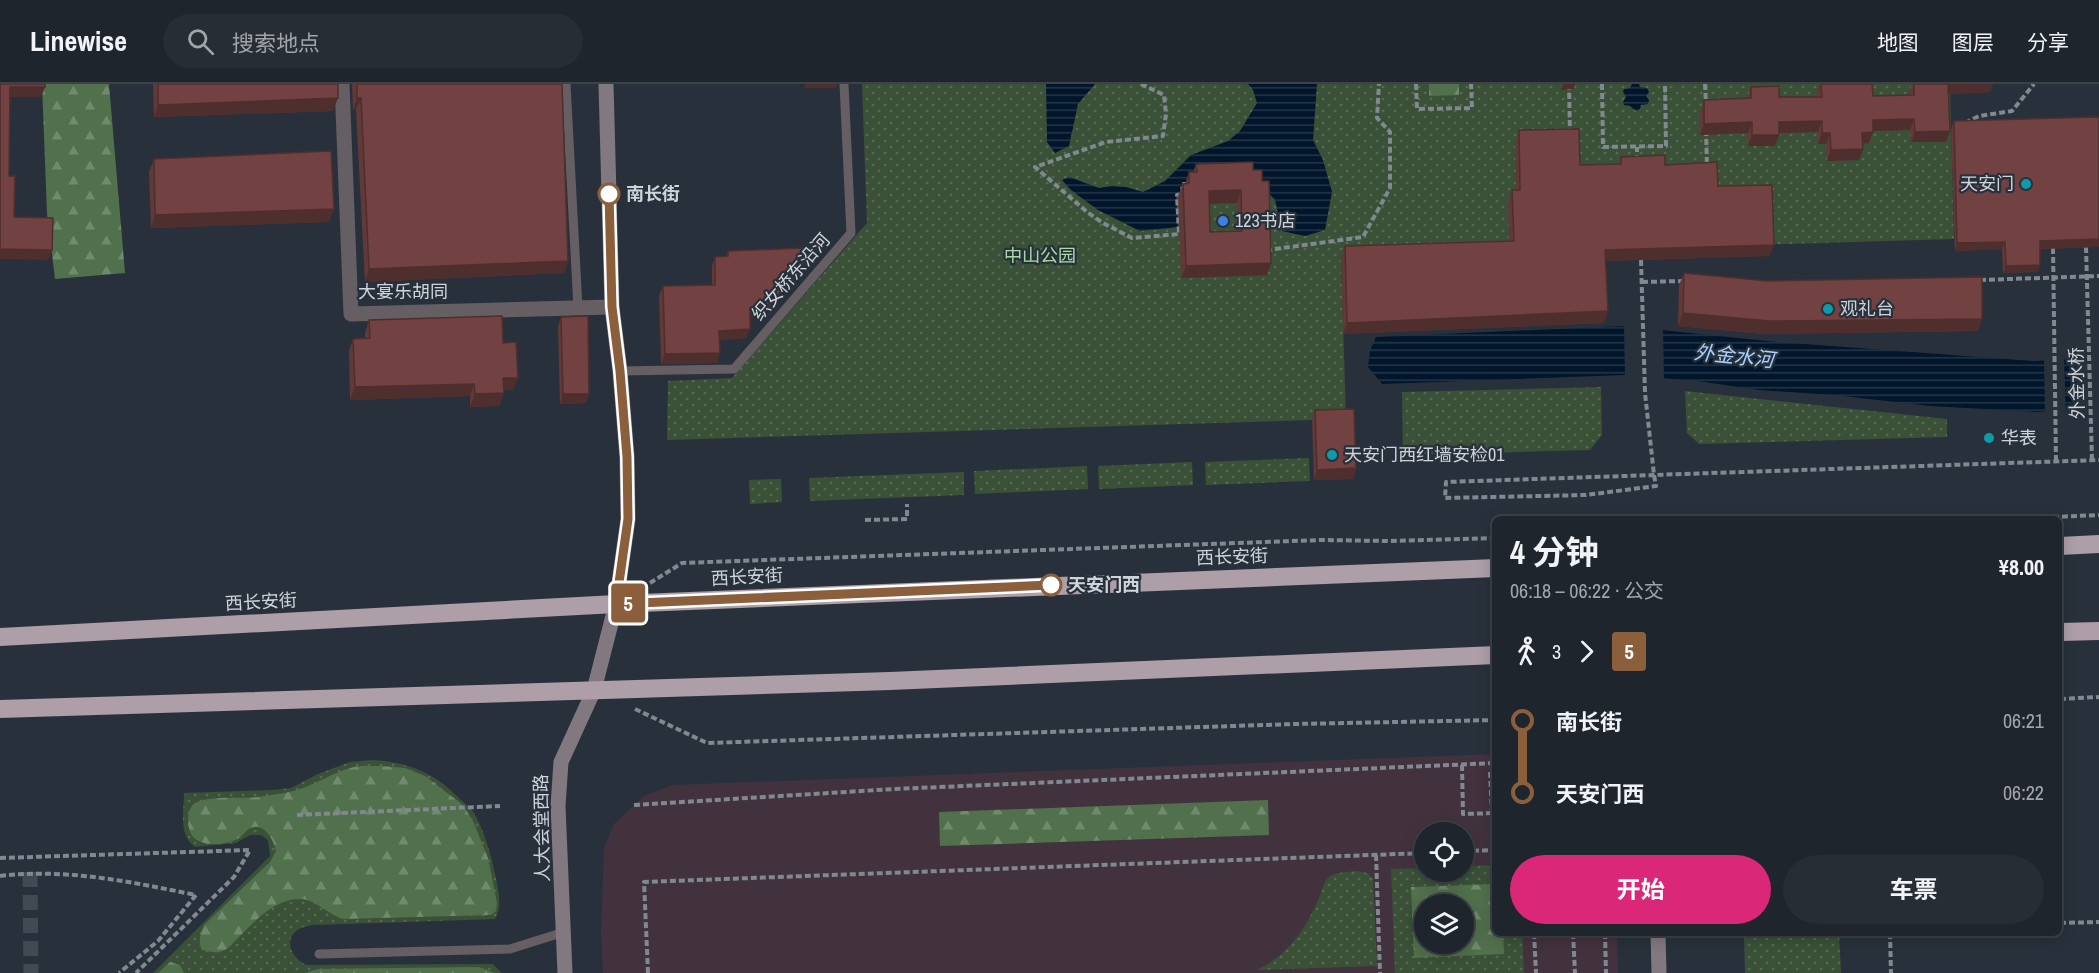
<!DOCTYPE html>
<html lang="zh">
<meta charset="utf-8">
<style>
body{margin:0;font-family:"Archivo Narrow","Noto Sans SC",sans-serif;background:#262d34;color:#f1f3f6;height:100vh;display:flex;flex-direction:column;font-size:22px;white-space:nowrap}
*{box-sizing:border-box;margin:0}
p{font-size:20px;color:#a1a5a9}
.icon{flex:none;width:33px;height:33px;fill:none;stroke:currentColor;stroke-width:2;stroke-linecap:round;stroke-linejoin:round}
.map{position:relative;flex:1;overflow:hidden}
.sheet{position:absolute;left:1492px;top:432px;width:570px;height:420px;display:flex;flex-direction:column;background:#1e252c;border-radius:9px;box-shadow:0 3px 15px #0003,0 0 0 2px #3c4248}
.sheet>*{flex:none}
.badge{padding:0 12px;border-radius:4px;font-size:21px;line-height:39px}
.buttons{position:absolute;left:1414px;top:738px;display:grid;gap:12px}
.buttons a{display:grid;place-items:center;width:60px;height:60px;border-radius:50%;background:#1e252c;box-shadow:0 3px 15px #0003,0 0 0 2px #3c4248;font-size:30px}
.map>.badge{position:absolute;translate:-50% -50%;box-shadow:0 0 0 3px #fff}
.legs{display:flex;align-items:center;gap:9px;height:66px;padding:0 18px;font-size:20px}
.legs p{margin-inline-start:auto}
.summary{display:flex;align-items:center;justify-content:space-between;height:102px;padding:0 18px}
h1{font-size:33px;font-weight:700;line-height:45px}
.button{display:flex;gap:12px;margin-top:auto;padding:12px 18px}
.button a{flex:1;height:69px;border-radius:36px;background:#db2777;color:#fff;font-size:24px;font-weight:700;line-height:69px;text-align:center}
.button a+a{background:#262d34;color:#f1f3f6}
ul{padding:0 18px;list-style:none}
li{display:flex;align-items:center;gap:21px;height:72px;font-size:22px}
li i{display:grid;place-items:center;width:9px;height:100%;margin:0 8px;background:currentColor}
li i::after{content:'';width:15px;height:15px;margin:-8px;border:4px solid;border-radius:50%;background:#1e252c}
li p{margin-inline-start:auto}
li:first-child i{background:linear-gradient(#0000 50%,currentColor 0)}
li:last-child i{background:linear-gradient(currentColor 50%,#0000 0)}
header{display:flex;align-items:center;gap:36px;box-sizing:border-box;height:84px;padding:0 30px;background:#1e252c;border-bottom:2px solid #3c4248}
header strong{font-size:28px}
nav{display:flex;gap:33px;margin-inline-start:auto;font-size:21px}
.search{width:420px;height:54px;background:#262d34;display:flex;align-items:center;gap:15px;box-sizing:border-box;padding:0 21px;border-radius:33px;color:#a1a5a9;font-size:22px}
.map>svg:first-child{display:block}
.commercial{fill:#42323e;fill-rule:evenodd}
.green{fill:url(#green-dots);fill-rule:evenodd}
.forest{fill:url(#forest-firs);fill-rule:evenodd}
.water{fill:url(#water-rules)}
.pier{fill:#28313b}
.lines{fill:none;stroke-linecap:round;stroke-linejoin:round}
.street-tunnel{stroke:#414953;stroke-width:15;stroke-dasharray:15 8;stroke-linecap:butt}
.path{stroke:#808890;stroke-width:4;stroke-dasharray:6 3;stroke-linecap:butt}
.lane{stroke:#655f63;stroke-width:9}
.street{stroke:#655f63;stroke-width:15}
.secondary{stroke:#82787f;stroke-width:15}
.highway{stroke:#ad9ea8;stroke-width:18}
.wall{fill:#613938;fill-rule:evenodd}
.shaded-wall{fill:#4f2e2e}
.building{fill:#714241;stroke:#4f2e2e;stroke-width:1.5;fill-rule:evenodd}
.line-1-casing{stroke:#fff;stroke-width:14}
.line-1{stroke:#8b5e3c;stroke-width:9}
.culture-dot{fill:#0f9aa8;stroke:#28313b;stroke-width:2}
.stop-1-dot{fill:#fff;stroke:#8b5e3c;stroke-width:3}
.shop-dot{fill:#3f7fe0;stroke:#28313b;stroke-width:2}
.labels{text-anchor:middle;stroke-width:4.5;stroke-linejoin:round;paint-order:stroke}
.poi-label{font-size:18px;fill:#ced4da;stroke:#28313b;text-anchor:start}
.stop-label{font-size:18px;font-weight:bold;fill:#ced4da;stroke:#28313b;text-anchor:start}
.park-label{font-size:18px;fill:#a8dba1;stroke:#28313b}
.street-label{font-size:18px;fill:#ced4da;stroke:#28313b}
.water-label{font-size:20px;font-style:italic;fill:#a8d1fe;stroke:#28313b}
</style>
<header>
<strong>Linewise</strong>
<div class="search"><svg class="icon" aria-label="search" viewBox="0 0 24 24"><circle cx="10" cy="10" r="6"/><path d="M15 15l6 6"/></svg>搜索地点</div>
<nav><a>地图</a><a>图层</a><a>分享</a></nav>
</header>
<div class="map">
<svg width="2099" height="889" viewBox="0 0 2099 889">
<defs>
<pattern id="green-dots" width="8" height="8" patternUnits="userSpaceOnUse" patternTransform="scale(1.5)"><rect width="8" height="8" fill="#3a5137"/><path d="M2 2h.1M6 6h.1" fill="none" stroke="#556953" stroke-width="1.8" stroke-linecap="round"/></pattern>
<pattern id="forest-firs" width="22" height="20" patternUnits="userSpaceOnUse" patternTransform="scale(1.5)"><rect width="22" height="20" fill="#51704c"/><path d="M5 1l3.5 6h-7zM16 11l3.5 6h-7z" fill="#718a6e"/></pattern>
<pattern id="water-rules" width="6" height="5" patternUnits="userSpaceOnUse" patternTransform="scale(1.5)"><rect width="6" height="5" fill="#01152b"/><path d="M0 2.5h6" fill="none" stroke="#253649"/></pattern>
</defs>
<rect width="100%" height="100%" fill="#28313b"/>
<path class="commercial" d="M1495 670 1496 849H1617L1618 889H603L601 848 604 764 614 740 634 721 644 712 673 701ZM1425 748H1464V788H1425ZM1425 820H1464V860H1425Z"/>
<g class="green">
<polygon points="862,0 1950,0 1954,155 1341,173 1346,335 667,356 668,297 732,294 867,139"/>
<polygon points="1601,303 1602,351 1590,366 1403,371 1402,308"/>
<polygon points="1685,307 1947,335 1947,353 1699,360 1687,349"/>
<polygon points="1309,374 1310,397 1206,401 1205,378"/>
<polygon points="1192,378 1193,401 1099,405 1098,382"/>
<polygon points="1087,382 1088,405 975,410 974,387"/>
<polygon points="964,388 964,411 810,417 809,394"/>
<polygon points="781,395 782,418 750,420 749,396"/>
<path d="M371 676C405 677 433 688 458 713 463 718 470 723 474 729 484 746 491 771 495 790 498 805 503 822 495 835L313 841C307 842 298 844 294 849 284 861 295 876 306 881L493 880 502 889H153L270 772 268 756 261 751H250L236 759 195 763C178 751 184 728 184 709L273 706 291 704 318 690 350 678Z"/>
<path d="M1495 781 1496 849H1522L1524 889H1395L1391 785 1425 784V788H1464V782ZM1425 820H1464V860H1425Z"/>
<path d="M1356 787 1368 789 1373 795 1377 882 1257 886C1288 871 1306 845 1319 814 1322 808 1323 798 1329 793 1336 788 1348 788 1356 787Z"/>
<polygon points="1744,849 1839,849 1841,889 1745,889"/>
</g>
<g class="forest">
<polygon points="42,0 109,0 125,189 55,195 47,129"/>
<polygon points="1429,0 1459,0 1459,11 1429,12"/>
<path d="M381 682 405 684 425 692 463 721 473 737 488 774 497 819 496 827 491 831 343 835C329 831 316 816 301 815 275 814 255 837 239 853 235 857 230 863 225 866 217 870 211 868 202 866 198 857 200 850 204 841L270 778 276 767C274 756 263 736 249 745 245 747 243 752 239 754 226 762 196 764 190 748 187 739 187 724 195 719 208 711 242 715 258 713 272 711 290 709 303 704 320 698 336 687 354 683 362 681 372 682 381 682Z"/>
<polygon points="1268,716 1269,751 940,762 939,728"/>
<path d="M1495 800 1496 849H1503L1504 870 1414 874 1411 803ZM1425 820H1464V860H1425Z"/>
<polygon points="170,878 180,881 184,889 158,889"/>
<polygon points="479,883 495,889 305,889 318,885"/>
</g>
<g class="water">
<polygon points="1046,0 1095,0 1078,20 1069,62 1055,69 1047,58"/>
<polygon points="1248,0 1317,0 1313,56 1323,76 1332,108 1325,146 1305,152 1282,147 1275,116 1266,106 1190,98 1182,99 1182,109 1176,109 1178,143 1140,147 1098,126 1071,106 1062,96 1069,93 1099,104 1112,102 1126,103 1143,108 1165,97 1191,71 1228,57 1240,47 1257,19 1253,6"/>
<polygon points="1632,0 1639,0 1640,3 1647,4 1649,8 1646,12 1649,16 1648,20 1641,21 1640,25 1636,27 1630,22 1624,21 1623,18 1626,13 1623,8 1624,5 1630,4"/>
<polygon points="1623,242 1777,258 2033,277 2099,274 2099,326 2037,328 1930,322 1834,311 1759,306 1697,297 1625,291 1382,300 1368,283 1370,267 1376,253"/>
</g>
<g class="pier">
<polygon points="1624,239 1663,243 1664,297 1625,294"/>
<polygon points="2099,271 2099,329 2078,330 2076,272"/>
<polygon points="2064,273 2066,330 2045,331 2044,274"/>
</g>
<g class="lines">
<polyline class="street-tunnel" points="30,788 31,889"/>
<g class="path">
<polyline points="1141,0 1164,11 1166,30 1163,52 1106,58 1035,83 1087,128 1103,139 1132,154 1179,150 1177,111 1183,110 1182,100 1188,100"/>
<polyline points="1416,0 1417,25 1472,24 1471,0"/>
<polyline points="1569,0 1570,50"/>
<polyline points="1602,0 1603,63 1666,62 1665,0"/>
<polyline points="1705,0 1706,20"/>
<polyline points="1965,39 1979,32 2012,27 2034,0"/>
<polyline points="1706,46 1707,83"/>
<polyline points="1637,77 1637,63"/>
<polyline points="2086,163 2092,376"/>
<polyline points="1268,164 1268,166 1363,153 1390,104 1390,48 1377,34 1379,0"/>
<polyline points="2053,164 2056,377"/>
<polyline points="1641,176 1645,309 1654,391 1656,402 1586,411 1445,414 1446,398 2099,376"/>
<polyline points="1980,196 2099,192"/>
<polyline points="1642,198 1685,197"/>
<polyline points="2008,435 2099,431"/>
<polyline points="865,436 907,435 907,420"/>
<polyline points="650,499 682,479 1321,456 1389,457 1496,454"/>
<polyline points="2060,615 2099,613"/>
<polyline points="635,625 707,659 1295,640 1496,636"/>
<polyline points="1462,681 1463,730 1496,729"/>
<polyline points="1490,688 1492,729"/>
<polyline points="634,721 894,705 1496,679"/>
<polyline points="297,731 500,722"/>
<polyline points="1464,767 1496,766"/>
<polyline points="1376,771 1380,889"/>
<polyline points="0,774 250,766 234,793 136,889"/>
<path d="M0 792C67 784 131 798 196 811L158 857 119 889"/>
<polyline points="2060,839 2099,838"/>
<polyline points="1534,849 1536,889"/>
<polyline points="1573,849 1575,889"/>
<polyline points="1605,849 1606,889"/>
<polyline points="1890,849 1891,889"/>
<polyline points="648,889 644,798 1425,769"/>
</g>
<g class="lane">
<polyline points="566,0 578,224"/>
<polyline points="620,287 734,285 851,149 844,0"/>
<polyline points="319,870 510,865 564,848"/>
</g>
<polyline class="street" points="342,0 351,230 612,223"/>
<g class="secondary">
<polyline points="1658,849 1659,889"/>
<polyline points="565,889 558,722 561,678 594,606 616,520 628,435 627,373 620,287 612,223 606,0"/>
</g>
<g class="highway">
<polyline points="2060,462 2099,460"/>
<polyline points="2060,548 2099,547"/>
<polyline points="0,553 616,520 1496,484"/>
<polyline points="0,625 890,597 1496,571"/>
</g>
</g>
<g class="wall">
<polygon points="153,0 338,0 333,27 154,33"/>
<polygon points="352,0 562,0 568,177 564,189 365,198 356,26 353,26"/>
<polygon points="1820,0 1872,0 1873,12 1910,11 1909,8 1912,0 1993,0 1990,8 1949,10 1950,47 1946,58 1911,58 1910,46 1873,47 1869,59 1863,59 1859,76 1827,77 1826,60 1818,60 1818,48 1779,49 1775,62 1748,62 1748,49 1700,51 1700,27 1704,16 1747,14 1751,3 1779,13 1817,13 1817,8"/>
<polygon points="1954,37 2099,163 2040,165 2040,181 2038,188 2003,189 2002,165 1955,167 1951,45"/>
<polygon points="1519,46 1580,81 1618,80 1621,73 1665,81 1718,102 1774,161 1769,172 1605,177 1608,227 1604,239 1343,250 1341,173 1345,162 1509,157 1508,117 1512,106 1516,106 1515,58"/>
<polygon points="154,75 329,138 151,144 149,88"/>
<path d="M1196 80 1253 86 1262 97 1267 191 1181 194 1178 112 1183 100H1185L1189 88H1193ZM1209 119H1237V147L1210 148Z"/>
<polygon points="728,167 804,183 800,192 763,232 750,235 746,254 720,256 720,269 717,279 661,280 659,212 663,202 712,201 712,182 715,173 726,172"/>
<polygon points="1684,189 1982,235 1978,247 1764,250 1678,242 1679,201"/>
<polygon points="561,233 589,310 586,319 560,320 558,243"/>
<polygon points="369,236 503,259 513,306 504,306 504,309 499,322 470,323 470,312 350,316 349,267 353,255 365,254 365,249"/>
<polygon points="1315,326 1356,384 1353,395 1314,396 1312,336"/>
</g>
<g class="shaded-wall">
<polygon points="805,0 837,0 836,4 804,4"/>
<polygon points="1563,0 1575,0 1574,5 1561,6"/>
<polygon points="1948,0 1993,0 1990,8 1944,10"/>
<polygon points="10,3 45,3 41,13 6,13"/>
<polygon points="338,14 333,27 154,33 158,21"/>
<polygon points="357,14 361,14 356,26 353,26"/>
<polygon points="1914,35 1910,46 1869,47 1873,36"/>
<polygon points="1822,37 1818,48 1775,49 1779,38"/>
<polygon points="1752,38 1748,49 1700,51 1704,40"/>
<polygon points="1950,47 1946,58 1911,58 1915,48"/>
<polygon points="1873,48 1869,59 1858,60 1862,49"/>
<polygon points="1822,49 1830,49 1826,60 1818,60"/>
<polygon points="1752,51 1779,51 1775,62 1748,62"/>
<polygon points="1863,65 1859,76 1827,77 1831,66"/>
<polygon points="1241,106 1237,119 1204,120 1209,107"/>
<polygon points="334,125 329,138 151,144 155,131"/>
<polygon points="2099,155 2099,163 2037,165 2040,157"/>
<polygon points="2005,158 2002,165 1955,167 1957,159"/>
<polygon points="1774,161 1769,172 1601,177 1605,166"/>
<polygon points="0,165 52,166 48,176 0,175"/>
<polygon points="568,177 564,189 365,198 369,185"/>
<polygon points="1271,179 1267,191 1181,194 1186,182"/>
<polygon points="2040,181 2038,188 2003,189 2006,182"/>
<polygon points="804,183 800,192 763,232 747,236 750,227"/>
<polygon points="1608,227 1604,239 1343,250 1347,239"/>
<polygon points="1683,229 1982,235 1978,247 1764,250 1678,242"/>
<polygon points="750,245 746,254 716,257 719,247"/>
<polygon points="720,269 717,279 661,280 665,270"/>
<polygon points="503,294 518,294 513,306 499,306"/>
<polygon points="474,300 470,312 350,316 355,303"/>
<polygon points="504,309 499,322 470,323 475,310"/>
<polygon points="563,310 589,310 586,319 560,320"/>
<polygon points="1356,384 1353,395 1314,396 1317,386"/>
</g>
<g class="building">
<polygon points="0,0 45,0 45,3 10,3 9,92 15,92 14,133 53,134 52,166 0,165"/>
<polygon points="158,0 338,0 338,14 158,21"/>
<polygon points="357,0 562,0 568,177 369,185 361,14 357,14"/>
<polygon points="1821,0 1872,0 1873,12 1914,11 1914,0 1948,0 1950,47 1915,48 1914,35 1873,36 1873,48 1862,49 1863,65 1831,66 1830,49 1822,49 1822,37 1779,38 1779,51 1752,51 1752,38 1704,40 1704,16 1751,14 1751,3 1779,2 1779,13 1822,13"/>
<polygon points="2099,33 2099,155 2040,157 2040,181 2006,182 2005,158 1957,159 1954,37"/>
<polygon points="1579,45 1580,81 1621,80 1621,73 1665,71 1665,81 1717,78 1718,102 1772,101 1774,161 1605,166 1608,227 1347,239 1345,162 1514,157 1512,106 1520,106 1519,46"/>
<polygon points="331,67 334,125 155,131 154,75"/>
<path d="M1253 78V86H1262V97H1269L1271 179 1186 182 1183 100 1189 99V88H1197L1196 80ZM1241 106 1242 147 1210 148 1209 107Z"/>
<polygon points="803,164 804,183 767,223 750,227 750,245 719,247 720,269 665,270 663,202 715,201 715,173 728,172 728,167"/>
<polygon points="1684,189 1768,197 1982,193 1982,235 1769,237 1683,229"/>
<polygon points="502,232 503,259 516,258 518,294 503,294 504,309 475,310 474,300 355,303 353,255 370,254 369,236"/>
<polygon points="588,232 589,310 563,310 561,233"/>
<polygon points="1354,325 1356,384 1317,386 1315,326"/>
</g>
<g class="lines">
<defs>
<polyline id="line-1" points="609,110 612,223 620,287 627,373 628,435 616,520 1051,501"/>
</defs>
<use href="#line-1" class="line-1-casing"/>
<use href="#line-1" class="line-1"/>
</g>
<g class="culture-dot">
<circle cx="2026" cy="100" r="6"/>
<circle cx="1828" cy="225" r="6"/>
<circle cx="1989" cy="354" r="6"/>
<circle cx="1332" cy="371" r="6"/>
</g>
<g class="stop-1-dot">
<circle cx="609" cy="110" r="10"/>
<circle cx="1051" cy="501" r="10"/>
</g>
<circle class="shop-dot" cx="1223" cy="137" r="6"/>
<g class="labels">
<g class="poi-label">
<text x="2014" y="106" text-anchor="end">天安门</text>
<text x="1235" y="143">123书店</text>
<text x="1840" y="231">观礼台</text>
<text x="2001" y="360">华表</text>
<text x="1344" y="377">天安门西红墙安检01</text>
</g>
<g class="stop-label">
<text x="626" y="116">南长街</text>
<text x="1068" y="507">天安门西</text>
</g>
<g class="park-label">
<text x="1040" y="178">中山公园</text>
</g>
<g class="street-label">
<text transform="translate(791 193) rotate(-49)" y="6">织女桥东沿河</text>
<text x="403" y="214">大宴乐胡同</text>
<text transform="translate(2077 299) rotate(-91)" y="6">外金水桥</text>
<text transform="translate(1232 473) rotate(-2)" y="6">西长安街</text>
<text transform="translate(747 493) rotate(-3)" y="6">西长安街</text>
<text transform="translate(261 518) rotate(-3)" y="6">西长安街</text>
<text transform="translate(542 744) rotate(-91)" y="6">人大会堂西路</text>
</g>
<g class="water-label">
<text transform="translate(1734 272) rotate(6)" y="7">外金水河</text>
</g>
</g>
</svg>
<div class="buttons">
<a><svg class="icon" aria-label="locate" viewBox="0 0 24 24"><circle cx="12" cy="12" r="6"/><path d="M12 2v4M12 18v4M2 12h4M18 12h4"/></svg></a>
<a><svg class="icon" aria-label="layers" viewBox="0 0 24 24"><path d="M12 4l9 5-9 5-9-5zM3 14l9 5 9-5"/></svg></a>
</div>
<b class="badge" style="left:628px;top:519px;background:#8b5e3c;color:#fff">5</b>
<section class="sheet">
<div class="summary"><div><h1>4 分钟</h1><p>06:18 – 06:22 · 公交</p></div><b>¥8.00</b></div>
<div class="legs"><svg class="icon" aria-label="walk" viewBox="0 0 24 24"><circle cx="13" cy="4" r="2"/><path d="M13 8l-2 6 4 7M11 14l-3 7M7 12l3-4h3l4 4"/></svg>3<svg class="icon" aria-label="forward" viewBox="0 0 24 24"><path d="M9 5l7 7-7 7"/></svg><b class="badge" style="background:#8b5e3c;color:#fff">5</b></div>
<ul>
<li><i style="color:#8b5e3c"></i><b>南长街</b><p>06:21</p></li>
<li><i style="color:#8b5e3c"></i><b>天安门西</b><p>06:22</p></li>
</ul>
<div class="button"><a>开始</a><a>车票</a></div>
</section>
</div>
